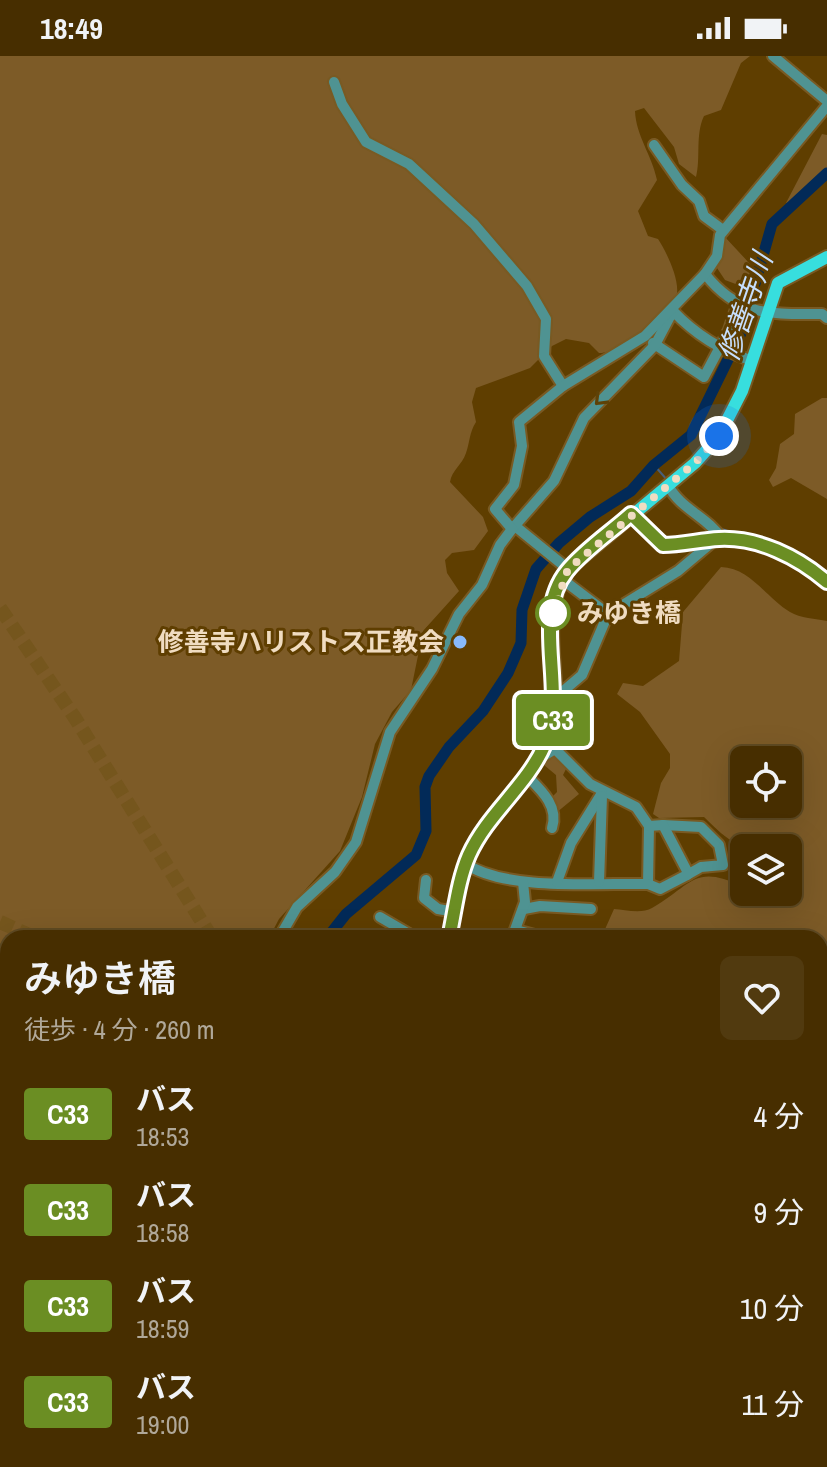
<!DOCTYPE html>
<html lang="ja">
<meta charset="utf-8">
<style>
body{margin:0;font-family:"Archivo Narrow","Noto Sans JP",sans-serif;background:#513a0f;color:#f1f3f6;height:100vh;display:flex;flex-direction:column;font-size:30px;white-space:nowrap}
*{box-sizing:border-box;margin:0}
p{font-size:26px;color:#b0a899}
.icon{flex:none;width:44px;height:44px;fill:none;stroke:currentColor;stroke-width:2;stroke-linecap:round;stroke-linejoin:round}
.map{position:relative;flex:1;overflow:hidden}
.sheet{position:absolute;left:0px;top:874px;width:828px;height:538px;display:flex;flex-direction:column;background:#472e00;border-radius:24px 24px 0 0;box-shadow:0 8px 32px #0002,0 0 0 2px #5f4a22}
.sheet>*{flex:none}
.badge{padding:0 16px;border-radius:6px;font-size:28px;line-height:52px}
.controls{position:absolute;left:730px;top:690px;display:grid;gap:16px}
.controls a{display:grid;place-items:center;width:72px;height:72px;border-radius:12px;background:#472e00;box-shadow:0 8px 32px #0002,0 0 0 2px #5f4a22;font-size:40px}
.you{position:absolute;width:40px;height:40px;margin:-20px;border:6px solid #fff;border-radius:50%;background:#1a73e8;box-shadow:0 0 0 12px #1a73e833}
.map>.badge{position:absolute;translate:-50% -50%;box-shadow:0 0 0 4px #fff}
.round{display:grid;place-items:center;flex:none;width:84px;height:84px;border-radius:12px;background:#513a0f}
.head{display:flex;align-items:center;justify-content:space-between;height:136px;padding:0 24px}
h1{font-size:38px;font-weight:600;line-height:60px}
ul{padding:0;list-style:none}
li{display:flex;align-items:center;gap:24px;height:96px;padding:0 24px}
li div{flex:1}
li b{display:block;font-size:30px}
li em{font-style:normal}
li .badge{min-width:88px;font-weight:700;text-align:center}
.status{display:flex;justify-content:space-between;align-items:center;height:56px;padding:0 40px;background:#472e00;direction:ltr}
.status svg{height:22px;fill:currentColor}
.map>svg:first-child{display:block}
.green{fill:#7d5b27;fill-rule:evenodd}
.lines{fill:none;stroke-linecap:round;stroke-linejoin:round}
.stream{stroke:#495f78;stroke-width:2}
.river{stroke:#022a58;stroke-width:11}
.highway-tunnel{stroke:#75561d;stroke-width:14;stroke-dasharray:14 7;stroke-linecap:butt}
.minor-casing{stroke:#795a23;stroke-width:14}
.major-casing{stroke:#795a23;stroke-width:16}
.highway-casing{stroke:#795a23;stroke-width:18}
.minor{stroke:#4f9392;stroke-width:10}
.major{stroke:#37dede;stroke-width:12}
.highway{stroke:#04fbfc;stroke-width:14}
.oneway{stroke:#5e4207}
.line-casing{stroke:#fff;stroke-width:18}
.line{stroke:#6b8e23;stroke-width:12}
.walk{stroke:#f0dcc1;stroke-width:8;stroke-dasharray:0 14.4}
.stop-dot{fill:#fff;stroke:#6b8e23;stroke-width:4}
.poi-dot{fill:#88bafc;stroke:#5f3e00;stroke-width:3}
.labels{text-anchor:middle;stroke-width:6;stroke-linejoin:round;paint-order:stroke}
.stop-label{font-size:26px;font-weight:bold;fill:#f0dcc1;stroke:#5f3e00;text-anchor:start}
.poi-label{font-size:26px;font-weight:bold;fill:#f0dcc1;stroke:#5f3e00;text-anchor:end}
.water-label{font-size:28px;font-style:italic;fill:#c6defc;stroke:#5f3e00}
</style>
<div class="status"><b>18:49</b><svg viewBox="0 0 49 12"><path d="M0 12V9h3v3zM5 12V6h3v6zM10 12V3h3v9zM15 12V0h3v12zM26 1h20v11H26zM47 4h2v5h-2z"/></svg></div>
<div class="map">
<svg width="827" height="1411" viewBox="0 0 827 1411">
<rect width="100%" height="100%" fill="#5f3e00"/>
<g class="green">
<path d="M0 0H750L741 7 721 54 704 60C695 79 701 102 696 121L679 108 674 91 644 52 635 55C636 80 652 99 657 124L638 155 648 180 658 183C666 195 679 222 677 237 674 255 616 299 599 297L589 287 566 283 552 290 530 312 476 332 472 346 476 366C469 377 470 386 466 397 462 409 452 414 450 426L483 461 488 475 474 494 452 497 445 504 447 517 459 535 423 575 411 634 392 656 375 688 362 741 340 795 279 863 269 882H8V1404H251L246 1411H0Z"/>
<polygon points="822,78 827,79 827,113 791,146 786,147"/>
<polygon points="724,180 751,209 745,245 739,243 741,230 725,224 715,209"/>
<polygon points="822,342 827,342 827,443 791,422 773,431 769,424 776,412 780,388 794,378 795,358"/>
<path d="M721 511C751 512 766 542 790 556 800 562 816 563 827 565V1411H455L457 1404H820V882L602 880 614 853C625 854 642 858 652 852 693 828 694 807 744 831V836L791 839 799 827 798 820 788 814V792C741 792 738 795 704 761L659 762 653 758 661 727 670 712V698L640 656 617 638 623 627 643 630 679 605 683 556ZM744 704H788V748H744Z"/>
<polygon points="548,699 554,699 568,709 563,719 579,738 556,757 551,742 557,736 556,719 544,709"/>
</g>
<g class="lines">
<g class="stream">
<polyline points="654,409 668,425"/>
<polyline points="719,472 736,478"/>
<polyline points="792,496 804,499 827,518"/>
</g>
<g class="river">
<polyline points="327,882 346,858 416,799 426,775 425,731 429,720 449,691 483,655 508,617 521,587 522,554 536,513 559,487 590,461 631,435 654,409 691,379 741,277 772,168 827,117"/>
<polyline points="332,1411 336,1404"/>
</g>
<g class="highway-tunnel">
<polyline points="0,552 75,662 212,882"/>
<polyline points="0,866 36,882"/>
<polyline points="628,1404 643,1411"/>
</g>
<defs>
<g id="minor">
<polyline points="773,0 827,45"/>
<polyline points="334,26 342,48 366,86 409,108 474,168 527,230 546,263 544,300 563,330"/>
<polyline points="654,89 682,129 699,145 704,160 723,174"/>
<path d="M705 218C739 261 771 258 822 258L827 262"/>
<polyline points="653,287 704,321 729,274 738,247"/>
<path d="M668 429C680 453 708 461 722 483"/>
<path d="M631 458 663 489C682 489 700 484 719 483 758 481 798 501 827 525"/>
<polyline points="515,470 568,513"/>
<path d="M512 473 554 425 584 362 655 289 673 255C695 278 720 294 750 304"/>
<polyline points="562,523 608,558"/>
<polyline points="555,642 582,619 608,558 678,515 716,483"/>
<polyline points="537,704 555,693 590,728 636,751 649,770 648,828"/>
<path d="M527 720C541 734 559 750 552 772"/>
<polyline points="663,769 701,771 719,789 723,809 701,811 687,819"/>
<path d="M466 808C506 835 598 827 648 828L660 833 687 819V815L663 769 649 770"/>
<polyline points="426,824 424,842 438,853 455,856"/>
<polyline points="557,826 571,787 602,737"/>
<polyline points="599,826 602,740"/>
<polyline points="524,853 540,850 591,853"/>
<polyline points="380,861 416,882"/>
<polyline points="516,874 546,882"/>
<polyline points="279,882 297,851 335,816 356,786 390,676 432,613 459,558 482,529 500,489 512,473 495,453 514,429 522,390 519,366 563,330 645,280 705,218 717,200 720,179 827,50"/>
<polyline points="382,882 396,882"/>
<polyline points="512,882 525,846 523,826"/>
<polyline points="310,1411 313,1404"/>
<polyline points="404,1411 409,1404"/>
</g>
<path id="major" d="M449 882C456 851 459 815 475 787 498 747 542 716 552 670 564 617 536 563 568 513L695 407 719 380 742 335 778 227 827 201"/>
<polyline id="highway" points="358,1411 361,1404"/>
</defs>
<use href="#minor" class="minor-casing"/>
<use href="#major" class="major-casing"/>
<use href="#highway" class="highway-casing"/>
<use href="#minor" class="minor"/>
<use href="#major" class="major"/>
<use href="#highway" class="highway"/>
</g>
<defs><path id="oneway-chevron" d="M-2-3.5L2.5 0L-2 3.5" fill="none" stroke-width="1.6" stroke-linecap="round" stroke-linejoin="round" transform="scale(2)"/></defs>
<use class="oneway" href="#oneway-chevron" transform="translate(600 344) rotate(135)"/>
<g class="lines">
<defs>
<path id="line" d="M449 882C455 855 458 824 469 799 488 757 527 730 545 688 568 635 530 560 567 515 584 494 611 476 631 458L663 489C682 489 700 484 719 483 758 481 798 501 827 526"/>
</defs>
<use href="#line" class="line-casing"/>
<use href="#line" class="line"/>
<polyline class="walk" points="553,557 568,513 695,407 719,380"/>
</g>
<circle class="stop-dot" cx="553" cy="557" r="16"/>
<circle class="poi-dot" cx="460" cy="586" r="8"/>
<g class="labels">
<g class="stop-label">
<text x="577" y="566">みゆき橋</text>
</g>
<g class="poi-label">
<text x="444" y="595">修善寺ハリストス正教会</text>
</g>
<g class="water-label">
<text transform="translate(745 251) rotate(-71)" y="10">修善寺川</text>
</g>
</g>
</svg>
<div class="controls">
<a><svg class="icon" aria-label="locate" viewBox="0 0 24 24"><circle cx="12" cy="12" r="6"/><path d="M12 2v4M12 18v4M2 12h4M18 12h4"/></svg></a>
<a><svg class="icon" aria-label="layers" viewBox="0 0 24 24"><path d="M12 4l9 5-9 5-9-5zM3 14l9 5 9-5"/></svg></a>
</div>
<div class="you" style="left:719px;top:380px"></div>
<b class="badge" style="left:553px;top:664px;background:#6b8e23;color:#fff">C33</b>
<section class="sheet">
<div class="head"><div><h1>みゆき橋</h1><p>徒歩 · 4 分 · 260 m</p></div><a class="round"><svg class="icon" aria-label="heart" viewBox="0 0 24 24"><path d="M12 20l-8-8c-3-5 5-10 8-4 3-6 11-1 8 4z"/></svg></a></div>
<ul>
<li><span class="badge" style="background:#6b8e23;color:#fff">C33</span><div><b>バス</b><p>18:53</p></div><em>4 分</em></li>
<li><span class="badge" style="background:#6b8e23;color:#fff">C33</span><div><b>バス</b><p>18:58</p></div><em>9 分</em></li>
<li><span class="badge" style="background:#6b8e23;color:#fff">C33</span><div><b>バス</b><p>18:59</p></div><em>10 分</em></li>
<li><span class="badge" style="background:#6b8e23;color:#fff">C33</span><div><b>バス</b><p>19:00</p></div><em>11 分</em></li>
</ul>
</section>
</div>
